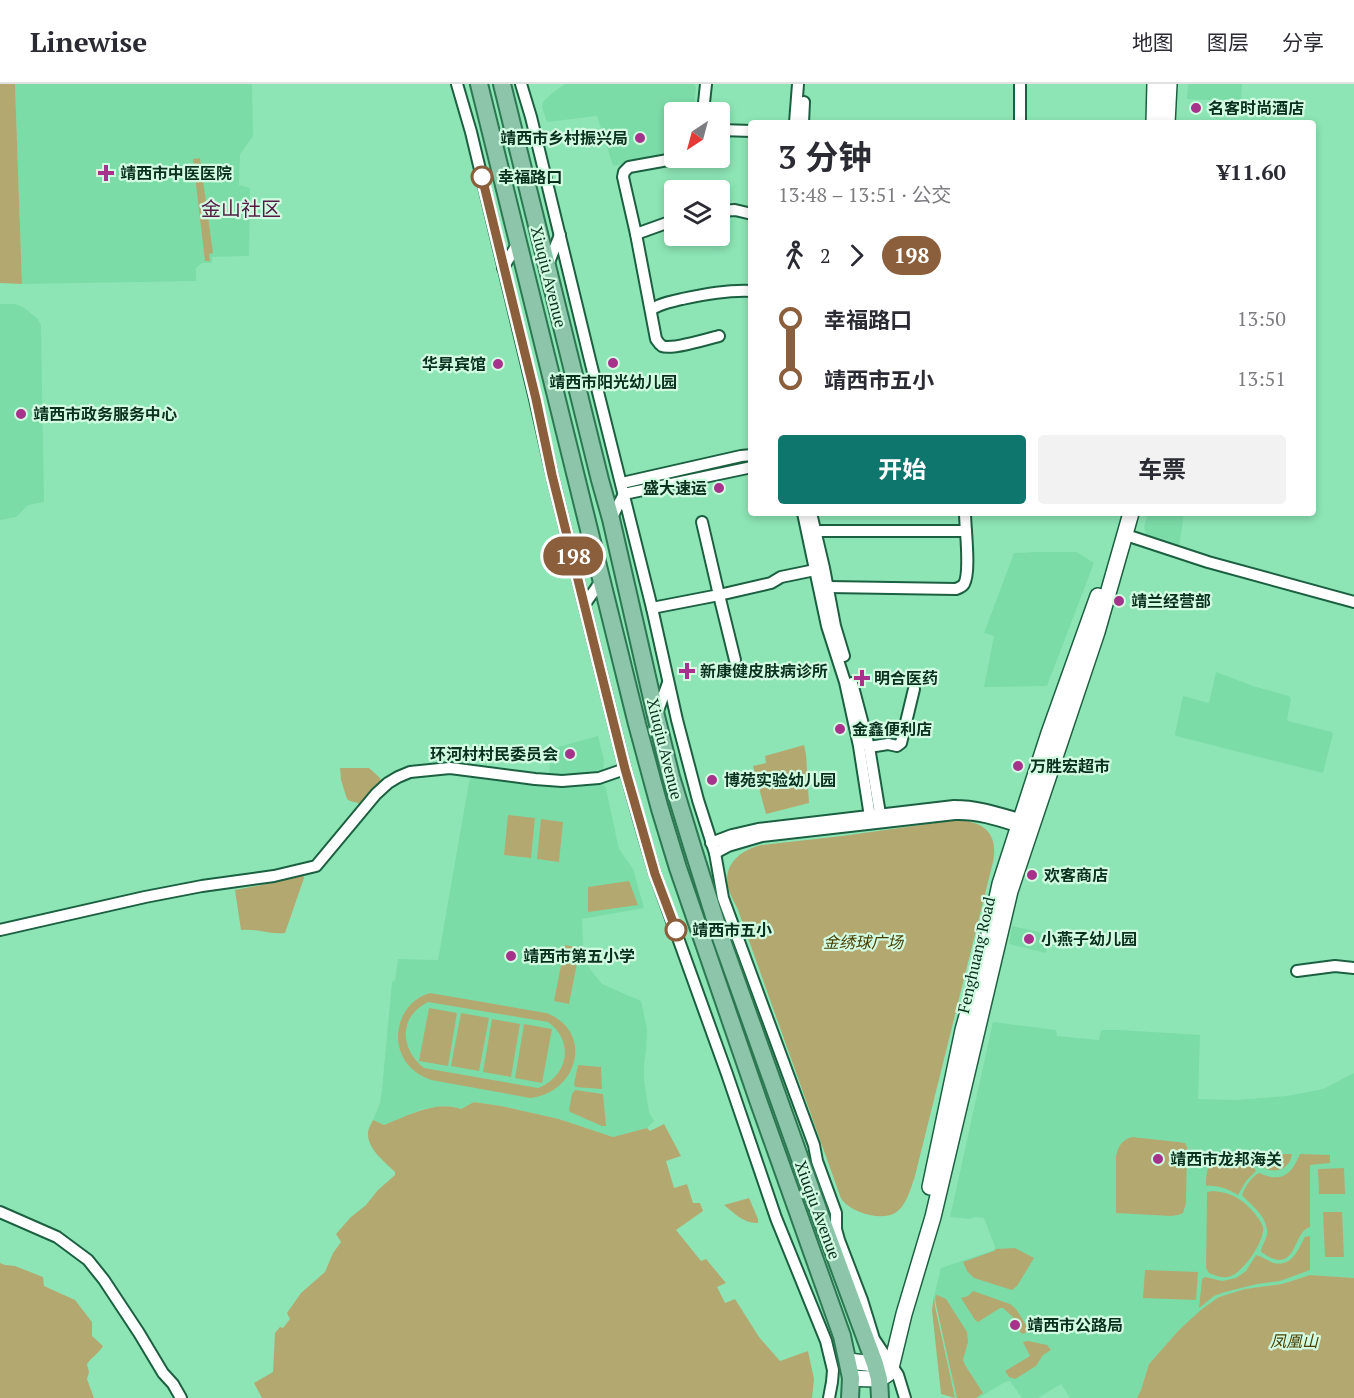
<!DOCTYPE html>
<html lang="zh">
<meta charset="utf-8">
<style>
body{margin:0;font-family:"PT Serif","Noto Sans SC",serif;background:#f2f2f3;color:#2b2b33;height:100vh;display:flex;flex-direction:column;font-size:22px;white-space:nowrap}
*{box-sizing:border-box;margin:0}
p{font-size:20px;color:#7c7c81}
.icon{flex:none;width:33px;height:33px;fill:none;stroke:currentColor;stroke-width:2;stroke-linecap:round;stroke-linejoin:round}
.map{position:relative;flex:1;overflow:hidden}
.side{position:absolute;left:748px;top:36px;width:568px;height:396px;display:flex;flex-direction:column;background:#fff;border-radius:6px;box-shadow:0 3px 9px #0003}
.side>*{flex:none}
.badge{padding:0 12px;border-radius:20px;font-size:21px;line-height:39px}
.needle{width:39px;rotate:216deg}
.buttons{position:absolute;left:664px;top:18px;display:grid;gap:12px}
.buttons a{display:grid;place-items:center;width:66px;height:66px;border-radius:6px;background:#fff;box-shadow:0 3px 9px #0003;font-size:30px}
.map>.badge{position:absolute;translate:-50% -50%;box-shadow:0 0 0 3px #fff}
.legs{display:flex;align-items:center;gap:9px;height:66px;padding:0 30px;font-size:20px}
.legs p{margin-inline-start:auto}
.overview{display:flex;align-items:center;justify-content:space-between;height:102px;padding:0 30px}
h1{font-size:33px;font-weight:700;line-height:45px}
.action{display:flex;gap:12px;margin-top:auto;padding:12px 30px}
.action a{flex:1;height:69px;border-radius:6px;background:#0f766e;color:#fff;font-size:24px;font-weight:700;line-height:69px;text-align:center}
.action a+a{background:#f2f2f3;color:#2b2b33}
ul{padding:0 30px;list-style:none}
li{display:flex;align-items:center;gap:21px;height:60px;font-size:22px}
li i{display:grid;place-items:center;width:9px;height:100%;margin:0 8px;background:currentColor}
li i::after{content:'';width:15px;height:15px;margin:-8px;border:4px solid;border-radius:50%;background:#fff}
li p{margin-inline-start:auto}
li:first-child i{background:linear-gradient(#0000 50%,currentColor 0)}
li:last-child i{background:linear-gradient(currentColor 50%,#0000 0)}
header{display:flex;align-items:center;gap:36px;box-sizing:border-box;height:84px;padding:0 30px;background:#fff;border-bottom:2px solid #e1e1e2}
header strong{font-size:28px}
nav{display:flex;gap:33px;margin-inline-start:auto;font-size:21px}
.map>svg:first-child{display:block}
.built{fill:#7cdca8}
.green{fill:#b3a970;fill-rule:evenodd}
.lines{fill:none;stroke-linecap:round;stroke-linejoin:round}
.minor-casing{stroke:#1b6040;stroke-width:14}
.secondary-casing{stroke:#1b6040;stroke-width:18}
.primary-casing{stroke:#2d7853;stroke-width:20}
.minor{stroke:#fff;stroke-width:10}
.secondary{stroke:#fff;stroke-width:15}
.primary{stroke:#8cc5a9;stroke-width:16}
.line-1-casing{stroke:#fff;stroke-width:14}
.line-1{stroke:#8b5e3c;stroke-width:9}
.poi-dot{fill:#a7328b;stroke:#d2fbe2;stroke-width:2}
.stop-1-dot{fill:#fff;stroke:#8b5e3c;stroke-width:3}
.labels{text-anchor:middle;stroke-width:4.5;stroke-linejoin:round;paint-order:stroke}
.poi-label{font-size:16px;font-weight:bold;fill:#0a301e;stroke:#d2fbe2;text-anchor:start}
.stop-label{font-size:16px;font-weight:bold;fill:#0a301e;stroke:#d2fbe2;text-anchor:start}
.street-label{font-size:16px;fill:#0a301e;stroke:#d2fbe2}
.park-label{font-size:16px;font-style:italic;fill:#493f00;stroke:#d2fbe2}
.quarter-label{font-size:20px;fill:#531a45;stroke:#d2fbe2}
</style>
<header>
<strong>Linewise</strong>
<nav><a>地图</a><a>图层</a><a>分享</a></nav>
</header>
<div class="map">
<svg width="1354" height="1314" viewBox="0 0 1354 1314">
<rect width="100%" height="100%" fill="#8de5b5"/>
<g class="built">
<polygon points="15,0 252,0 253,52 240,70 239,101 250,104 249,172 212,173 212,179 202,179 196,184 196,197 22,200"/>
<polygon points="567,0 694,0 696,3 694,28 675,28 675,69 613,82 597,32 547,38 542,23 543,18 551,10 563,1"/>
<polygon points="1188,0 1242,0 1241,18 1187,15"/>
<polygon points="0,220 15,220 23,223 38,235 41,242 44,418 28,421 16,433 0,436"/>
<polygon points="1148,429 1184,429 1179,463 1150,454 1146,452 1144,443"/>
<polygon points="1038,468 1077,468 1094,479 1047,602 984,603 994,552 984,549 1014,469"/>
<polygon points="1216,588 1253,602 1289,612 1291,615 1287,636 1288,637 1332,648 1333,650 1323,689 1176,652 1175,650 1183,612 1209,619"/>
<polygon points="598,652 604,676 603,685 597,690 549,693 550,675 537,673 538,666 551,665"/>
<polygon points="472,691 600,699 604,701 606,705 619,765 633,785 644,824 582,835 583,869 590,885 602,900 641,917 647,945 646,967 644,980 644,996 649,1028 654,1037 647,1044 613,1053 559,1035 501,1022 474,1018 461,1025 454,1023 445,1022 423,1025 384,1041 373,1036 380,1019 382,1005 392,898 395,896 398,875 438,876 469,698"/>
<polygon points="1012,842 1048,850 1046,869 1009,860"/>
<polygon points="993,938 1056,946 1057,952 1099,956 1101,946 1120,946 1200,951 1198,1015 1236,1016 1287,1012 1323,1005 1354,989 1354,1194 1310,1191 1282,1200 1245,1205 1219,1213 1179,1246 1149,1280 1141,1306 1137,1314 1070,1314 1061,1300 1038,1314 1022,1314 1010,1297 1005,1298 979,1314 955,1314 934,1212 941,1184 994,1166 995,1163 984,1134 974,1133 970,1135 950,1133"/>
</g>
<g class="green">
<polygon points="0,0 15,0 22,200 0,199"/>
<polygon points="200,74 213,169 209,170 210,177 205,177 193,75"/>
<polygon points="804,661 806,670 809,719 766,730 753,682 766,679 765,672"/>
<polygon points="340,684 369,684 379,693 381,696 379,700 361,722 358,719 350,717 347,715 341,696"/>
<polygon points="508,731 535,734 531,774 504,771"/>
<polygon points="541,735 563,738 559,778 537,775"/>
<path d="M956 736C983 737 999 749 993 778L915 1092C911 1103 907 1122 895 1129 881 1137 853 1129 843 1117 841 1115 840 1112 839 1109L738 826C735 819 730 811 728 803 723 780 741 766 761 761L842 752Z"/>
<path d="M303 790 304 794 285 849C270 851 256 844 241 846L235 806 277 798Z"/>
<polygon points="629,797 638,821 588,828 588,803"/>
<polygon points="565,861 580,864 569,920 554,917"/>
<path d="M430 909 546 929C594 946 579 1009 530 1014L431 996C424 993 417 990 411 984 387 960 398 918 430 909ZM428 918 548 938C575 957 568 993 538 1004L424 984C400 965 398 933 428 918Z"/>
<polygon points="429,924 457,929 448,982 419,977"/>
<polygon points="461,929 489,934 479,987 451,982"/>
<polygon points="492,935 520,940 511,993 483,988"/>
<polygon points="524,940 552,945 542,999 515,994"/>
<polygon points="578,981 601,983 602,1005 575,1003 574,1000"/>
<polygon points="575,1006 603,1010 606,1042 602,1042 570,1028 569,1026 572,1010"/>
<path d="M474 1018 501 1022 559 1035 613 1053 647 1044 650 1047 664 1040 681 1072 666 1077 674 1104 687 1100 693 1119H700L703 1127 676 1146 701 1177 706 1175 726 1199 717 1203 725 1219 735 1215 759 1253 780 1277 808 1267 814 1295 812 1314H262L254 1299 273 1288 275 1249 280 1243 283 1244 290 1235 287 1229 301 1209 325 1188 333 1169 341 1158 336 1150 351 1133 366 1121 378 1106 395 1091V1088C385 1078 367 1065 368 1049 368 1045 371 1040 373 1036L384 1041C408 1032 435 1016 461 1025Z"/>
<path d="M1132 1053 1178 1058 1185 1059 1187 1063 1186 1119 1183 1129 1178 1131 1171 1132 1116 1129V1072C1118 1062 1122 1056 1132 1053Z"/>
<path d="M1255 1070H1292C1289 1092 1259 1092 1255 1070Z"/>
<path d="M1300 1070 1330 1071V1079L1310 1081V1143C1294 1147 1297 1182 1274 1175 1269 1174 1265 1170 1261 1168 1261 1162 1266 1157 1267 1150 1269 1134 1252 1122 1242 1111 1245 1103 1251 1093 1259 1089 1282 1099 1291 1091 1300 1070Z"/>
<path d="M1249 1071 1251 1079 1256 1087 1246 1097 1238 1111C1228 1105 1218 1101 1206 1102 1206 1067 1220 1072 1249 1071Z"/>
<polygon points="1344,1084 1345,1110 1319,1110 1318,1085"/>
<path d="M1213 1107C1231 1108 1244 1116 1256 1131 1258 1134 1262 1139 1263 1143 1265 1157 1244 1187 1231 1192 1224 1195 1216 1192 1209 1189L1206 1184 1207 1108Z"/>
<path d="M749 1114 758 1135V1139C744 1140 734 1129 724 1121Z"/>
<polygon points="1323,1128 1342,1128 1344,1173 1325,1173"/>
<path d="M1310 1152V1186L1280 1197 1257 1200 1225 1208 1214 1212 1199 1224 1202 1195 1205 1193 1222 1197 1236 1194 1246 1187 1256 1171C1263 1173 1268 1177 1274 1179 1293 1183 1298 1165 1305 1153Z"/>
<polygon points="1015,1164 1034,1174 1017,1202 1012,1206 974,1194 967,1187 963,1178 994,1167 996,1165"/>
<path d="M0 1179 5 1181 15 1182 43 1193 44 1202 75 1216 92 1238V1252L103 1262C98 1270 92 1273 87 1280L89 1288 87 1295 94 1314H0Z"/>
<polygon points="1145,1186 1198,1188 1196,1216 1143,1214"/>
<polygon points="1310,1191 1354,1194 1354,1314 1137,1314 1141,1306 1149,1280 1179,1246 1202,1225 1219,1213 1245,1205 1282,1200"/>
<path d="M973 1207 1010 1220 1016 1225 1026 1241 1027 1248 1023 1250C1018 1248 1013 1240 1014 1234L1003 1224H1000L978 1238 975 1236 961 1214 968 1212Z"/>
<polygon points="937,1211 946,1215 967,1248 968,1258 963,1276 965,1281 983,1309 976,1314 957,1314 936,1220 935,1213"/>
<polygon points="934,1212 935,1222 955,1314 941,1310 932,1226"/>
<polygon points="1028,1257 1047,1261 1051,1266 1043,1271 1036,1282 1015,1295 1009,1293 1005,1287 1030,1272 1023,1258"/>
</g>
<g class="lines">
<defs>
<g id="minor">
<polyline points="457,0 471,48 535,315 552,391 625,685 640,739 655,790 727,990 776,1134 826,1257 833,1286 832,1298 829,1314"/>
<polyline points="521,0 531,33 590,276 652,524 677,636 698,716 715,769 723,814 814,1061 817,1077 836,1129 836,1145 839,1156 862,1216 874,1255 898,1291 905,1314"/>
<polyline points="703,28 706,0"/>
<polyline points="795,39 798,0"/>
<polyline points="803,39 804,18"/>
<polyline points="1020,39 1020,0"/>
<polyline points="720,46 752,47"/>
<path d="M679 74 629 83 624 88 623 93 636 150 656 255C658 258 659 260 662 262 671 266 708 255 719 252"/>
<polyline points="720,127 735,126 752,130"/>
<polyline points="636,150 675,136"/>
<polyline points="547,183 560,151"/>
<polyline points="503,184 518,159"/>
<path d="M651 226C660 219 671 218 682 215 706 210 727 206 752 207"/>
<polyline points="622,399 741,372 752,371"/>
<polyline points="803,429 827,542 845,598 859,662 871,739"/>
<polyline points="811,429 824,484 835,542 844,572"/>
<polyline points="611,435 624,410 752,383"/>
<polyline points="702,438 719,511 735,576"/>
<polyline points="816,447 966,447"/>
<polyline points="1126,451 1208,478 1354,518"/>
<path d="M828 503 956 505C959 504 962 503 964 500 971 488 965 444 965 429"/>
<polyline points="585,520 601,497"/>
<polyline points="652,524 719,511 771,499 781,493 815,486"/>
<polyline points="852,599 869,663 881,736"/>
<polyline points="656,632 668,599"/>
<polyline points="869,663 888,660 897,662 901,659 914,605"/>
<path d="M711 759 732 751 758 745 954 722C981 722 1001 730 1026 737"/>
<path d="M715 769 728 762 762 752 955 730C979 729 1001 737 1023 744"/>
<polyline points="0,846 145,813 202,802 274,792 316,782 376,710 388,699 398,693 410,688 450,684 535,695 562,697 599,694 625,685"/>
<polyline points="1297,887 1335,882 1354,884"/>
<polyline points="0,1128 57,1153 88,1176 104,1196 139,1249 163,1289 173,1300 181,1314"/>
</g>
<g id="secondary">
<polyline points="1154,39 1155,0"/>
<polyline points="1167,39 1169,0"/>
<polyline points="930,1103 963,946 986,864 1000,800 1049,649 1098,512"/>
<polyline points="848,1277 875,1280 881,1276 883,1273"/>
<path d="M851 1294C865 1294 881 1298 890 1288L904 1230 933 1133 1010 807 1097 548 1131 429"/>
</g>
<g id="primary">
<polyline points="479,0 637,640 660,725 678,784 758,1016 842,1252 851,1294 850,1314"/>
<polyline points="502,0 600,396 611,435 656,632 671,693 693,765 720,851 824,1142 875,1280 879,1295 880,1314"/>
</g>
</defs>
<use href="#minor" class="minor-casing"/>
<use href="#secondary" class="secondary-casing"/>
<use href="#primary" class="primary-casing"/>
<use href="#minor" class="minor"/>
<use href="#secondary" class="secondary"/>
<use href="#primary" class="primary"/>
</g>
<g class="lines">
<defs>
<polyline id="line-1" points="482,93 536,315 552,391 625,685 655,790 676,846"/>
</defs>
<use href="#line-1" class="line-1-casing"/>
<use href="#line-1" class="line-1"/>
</g>
<g class="poi-dot">
<circle cx="1196" cy="24" r="6"/>
<circle cx="640" cy="54" r="6"/>
<path d="M103 80h6v6h6v6h-6v6h-6v-6h-6v-6h6z"/>
<circle cx="613" cy="279" r="6"/>
<circle cx="498" cy="280" r="6"/>
<circle cx="21" cy="330" r="6"/>
<circle cx="719" cy="404" r="6"/>
<circle cx="1119" cy="517" r="6"/>
<path d="M684 578h6v6h6v6h-6v6h-6v-6h-6v-6h6z"/>
<path d="M859 585h6v6h6v6h-6v6h-6v-6h-6v-6h6z"/>
<circle cx="840" cy="645" r="6"/>
<circle cx="570" cy="670" r="6"/>
<circle cx="1018" cy="682" r="6"/>
<circle cx="712" cy="696" r="6"/>
<circle cx="1032" cy="791" r="6"/>
<circle cx="1029" cy="855" r="6"/>
<circle cx="511" cy="872" r="6"/>
<circle cx="1158" cy="1075" r="6"/>
<circle cx="1015" cy="1241" r="6"/>
</g>
<g class="stop-1-dot">
<circle cx="482" cy="93" r="10"/>
<circle cx="676" cy="846" r="10"/>
</g>
<g class="labels">
<g class="poi-label">
<text x="1208" y="30">名客时尚酒店</text>
<text x="628" y="60" text-anchor="end">靖西市乡村振兴局</text>
<text x="120" y="95">靖西市中医医院</text>
<text x="486" y="286" text-anchor="end">华昇宾馆</text>
<text x="613" y="304" text-anchor="middle">靖西市阳光幼儿园</text>
<text x="33" y="336">靖西市政务服务中心</text>
<text x="707" y="410" text-anchor="end">盛大速运</text>
<text x="1131" y="523">靖兰经营部</text>
<text x="700" y="593">新康健皮肤病诊所</text>
<text x="874" y="600">明合医药</text>
<text x="852" y="651">金鑫便利店</text>
<text x="558" y="676" text-anchor="end">环河村村民委员会</text>
<text x="1030" y="688">万胜宏超市</text>
<text x="724" y="702">博苑实验幼儿园</text>
<text x="1044" y="797">欢客商店</text>
<text x="1041" y="861">小燕子幼儿园</text>
<text x="523" y="878">靖西市第五小学</text>
<text x="1170" y="1081">靖西市龙邦海关</text>
<text x="1027" y="1247">靖西市公路局</text>
</g>
<g class="stop-label">
<text x="498" y="99">幸福路口</text>
<text x="692" y="852">靖西市五小</text>
</g>
<g class="street-label">
<text transform="translate(549 193) rotate(76)" y="6">Xiuqiu Avenue</text>
<text transform="translate(665 665) rotate(76)" y="6">Xiuqiu Avenue</text>
<text transform="translate(976 871) rotate(-77)" y="6">Fenghuang Road</text>
<text transform="translate(818 1126) rotate(70)" y="6">Xiuqiu Avenue</text>
</g>
<g class="park-label">
<text x="863" y="864">金绣球广场</text>
<text x="1294" y="1263">凤凰山</text>
</g>
<g class="quarter-label">
<text x="241" y="132">金山社区</text>
</g>
</g>
</svg>
<div class="buttons">
<a><svg class="needle" viewBox="-14 -14 28 28"><path d="M0-13l5 13h-10z" fill="#e53935"/><path d="M0 13l5-13h-10z" fill="#7c7c81"/></svg></a>
<a><svg class="icon" aria-label="layers" viewBox="0 0 24 24"><path d="M12 4l9 5-9 5-9-5zM3 14l9 5 9-5"/></svg></a>
</div>
<b class="badge" style="left:573px;top:472px;background:#8b5e3c;color:#fff">198</b>
<section class="side">
<div class="overview"><div><h1>3 分钟</h1><p>13:48 – 13:51 · 公交</p></div><b>¥11.60</b></div>
<div class="legs"><svg class="icon" aria-label="walk" viewBox="0 0 24 24"><circle cx="13" cy="4" r="2"/><path d="M13 8l-2 6 4 7M11 14l-3 7M7 12l3-4h3l4 4"/></svg>2<svg class="icon" aria-label="forward" viewBox="0 0 24 24"><path d="M9 5l7 7-7 7"/></svg><b class="badge" style="background:#8b5e3c;color:#fff">198</b></div>
<ul>
<li><i style="color:#8b5e3c"></i><b>幸福路口</b><p>13:50</p></li>
<li><i style="color:#8b5e3c"></i><b>靖西市五小</b><p>13:51</p></li>
</ul>
<div class="action"><a>开始</a><a>车票</a></div>
</section>
</div>
